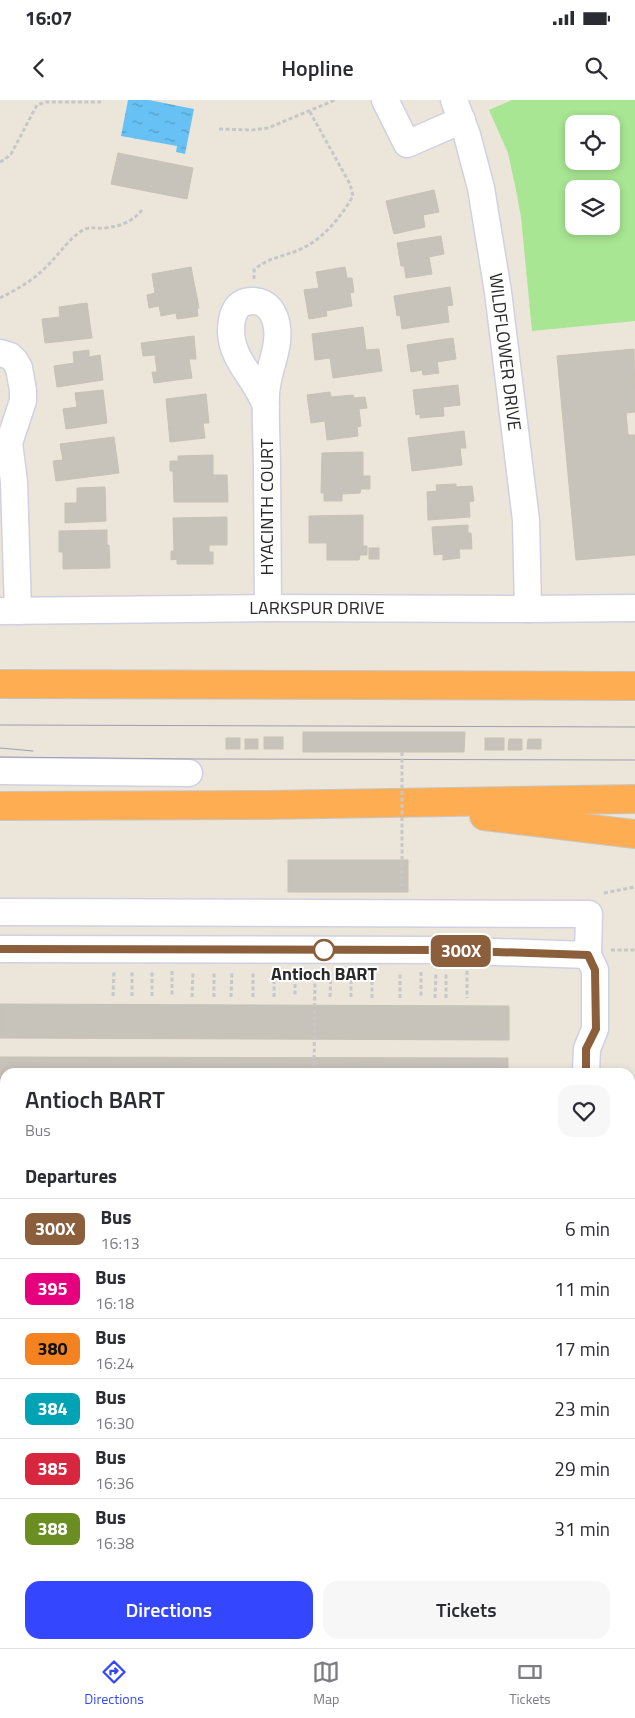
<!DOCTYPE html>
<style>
body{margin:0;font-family:"Titillium Web",sans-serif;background:#f7f7f7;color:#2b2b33;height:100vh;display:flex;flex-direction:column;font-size:19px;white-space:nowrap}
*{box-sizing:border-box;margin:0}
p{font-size:16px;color:#7c7c81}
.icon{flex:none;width:28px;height:28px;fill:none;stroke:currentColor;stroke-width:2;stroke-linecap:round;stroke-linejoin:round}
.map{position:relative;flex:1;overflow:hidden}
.drawer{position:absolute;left:0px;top:968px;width:635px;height:581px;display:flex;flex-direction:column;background:#fff;border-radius:15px 15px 0 0;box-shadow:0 2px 8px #0003}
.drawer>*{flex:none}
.badge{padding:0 10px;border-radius:8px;font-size:18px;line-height:32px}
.buttons{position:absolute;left:565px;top:15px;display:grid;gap:10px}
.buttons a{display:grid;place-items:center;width:55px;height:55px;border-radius:10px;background:#fff;box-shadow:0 2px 8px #0003;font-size:25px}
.map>.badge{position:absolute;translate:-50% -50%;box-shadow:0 0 0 2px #fff}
h2{padding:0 25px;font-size:19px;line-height:45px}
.round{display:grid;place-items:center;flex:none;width:52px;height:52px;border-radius:15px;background:#f7f7f7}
.headline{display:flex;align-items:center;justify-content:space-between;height:85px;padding:0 25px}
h1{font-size:24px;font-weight:600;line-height:38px}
.action{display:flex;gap:10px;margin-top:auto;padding:10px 25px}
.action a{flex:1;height:58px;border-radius:15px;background:#3447ff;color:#fff;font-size:20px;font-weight:600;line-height:58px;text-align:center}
.action a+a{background:#f7f7f7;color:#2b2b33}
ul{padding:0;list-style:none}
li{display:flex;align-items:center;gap:15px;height:60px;padding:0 25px;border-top:1px solid #e1e1e2}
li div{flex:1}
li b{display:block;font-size:19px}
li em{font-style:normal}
li .badge{min-width:55px;font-weight:700;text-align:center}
.status{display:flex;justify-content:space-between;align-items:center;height:35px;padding:0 25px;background:#fff;direction:ltr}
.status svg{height:14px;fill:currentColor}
header{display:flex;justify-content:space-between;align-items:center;height:65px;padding:0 25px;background:#fff;font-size:22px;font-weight:600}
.menu{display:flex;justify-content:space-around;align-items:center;height:70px;border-top:1px solid #e1e1e2;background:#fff;font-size:14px;color:#7c7c81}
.menu a{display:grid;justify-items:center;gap:2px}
.menu .current{color:#3447ff}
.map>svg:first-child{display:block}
.industrial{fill:url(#industrial-grid)}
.grass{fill:#a8e693;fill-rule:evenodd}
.water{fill:url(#water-ripples)}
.building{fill:#c7c3ba;stroke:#c7c2b4}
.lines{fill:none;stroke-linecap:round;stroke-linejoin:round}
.minor-casing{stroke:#cfd1e3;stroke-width:29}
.highway-casing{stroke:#c7c7c7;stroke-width:30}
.path{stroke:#c7c7c7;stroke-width:3;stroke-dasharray:4 2.5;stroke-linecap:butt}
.minor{stroke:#fff;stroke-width:26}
.highway{stroke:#ffad52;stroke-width:28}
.tram{stroke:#9d9eb5;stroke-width:1}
.rail{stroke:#9d9eb5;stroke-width:4}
.path-bridge{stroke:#c7c7c7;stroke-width:3;stroke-dasharray:4 2.5;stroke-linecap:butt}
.line-casing{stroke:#fff;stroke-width:11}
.line{stroke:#8b5e3c;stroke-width:8}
.stop-dot{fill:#fff;stroke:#8b5e3c;stroke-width:2.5}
.labels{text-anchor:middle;stroke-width:4;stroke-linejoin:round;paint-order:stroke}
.street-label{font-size:18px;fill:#292929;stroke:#fff}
.stop-label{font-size:18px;font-weight:bold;fill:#292929;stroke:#fff}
</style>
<div class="status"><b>16:07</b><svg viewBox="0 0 49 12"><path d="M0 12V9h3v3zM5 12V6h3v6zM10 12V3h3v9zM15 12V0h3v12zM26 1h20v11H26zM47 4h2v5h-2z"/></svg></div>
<header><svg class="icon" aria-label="back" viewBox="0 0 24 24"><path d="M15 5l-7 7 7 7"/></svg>Hopline<svg class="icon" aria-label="search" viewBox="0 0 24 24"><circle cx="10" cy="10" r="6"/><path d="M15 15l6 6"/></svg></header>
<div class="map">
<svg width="635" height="1548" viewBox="0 0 635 1548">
<defs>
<pattern id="industrial-grid" width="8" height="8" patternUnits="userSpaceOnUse" patternTransform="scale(1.25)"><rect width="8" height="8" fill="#dedbe4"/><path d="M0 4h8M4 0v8" fill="none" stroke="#bebcc4"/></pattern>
<pattern id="water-ripples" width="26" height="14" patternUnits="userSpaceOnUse" patternTransform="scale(1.25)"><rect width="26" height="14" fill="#67c1f4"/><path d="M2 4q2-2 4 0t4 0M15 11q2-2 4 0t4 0" fill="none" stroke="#559dc6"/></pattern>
</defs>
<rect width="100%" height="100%" fill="#ece6da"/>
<polygon class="industrial" points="630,1343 635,1343 635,1548 350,1548 349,1544 630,1544"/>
<path class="grass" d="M512 0H635V221L532 231 521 117 516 90 508 53 489 10ZM574 24H611V61H574ZM574 89H611V126H574Z"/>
<polygon class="water" points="128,0 149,0 194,9 185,54 176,52 177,46 121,36"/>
<g class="building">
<polygon points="118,53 193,68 187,99 111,84"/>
<polygon points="434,90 439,112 423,115 425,127 394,134 386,101"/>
<polygon points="441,136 444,154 429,157 432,174 406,178 404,166 401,166 397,143"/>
<polygon points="191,167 199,208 197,208 198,216 177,219 176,213 161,216 159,206 149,208 147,195 155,193 152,174"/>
<polygon points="345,167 347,178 352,178 354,192 350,193 352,206 326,211 327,216 309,219 304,190 319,188 316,172"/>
<polygon points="450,187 453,205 447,206 449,222 402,229 400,215 397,216 394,196"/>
<polygon points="87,203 92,238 45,243 42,219 60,217 59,207"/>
<polygon points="363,227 366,250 379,249 382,271 333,278 330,258 315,260 312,234"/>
<polygon points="194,236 196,259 189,259 192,278 154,283 152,272 157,272 155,255 143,256 141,243"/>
<polygon points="453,238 456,259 437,262 439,273 423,275 422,270 411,272 407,245"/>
<polygon points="634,249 635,312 626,313 628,335 635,335 635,455 576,460 557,256"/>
<polygon points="89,250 89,257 100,255 103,280 57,287 54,266 74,263 73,252"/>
<polygon points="458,285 460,305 443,307 444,316 420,318 420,314 416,315 413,290"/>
<polygon points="103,290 107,323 66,329 63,309 77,307 75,293"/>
<polygon points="330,292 331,297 353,295 354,298 365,297 367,308 359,309 361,326 357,327 358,336 327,340 325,321 311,323 307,295"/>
<polygon points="206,294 209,323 203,323 205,338 170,342 166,299"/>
<polygon points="464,331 466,348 460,348 462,365 412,371 408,338"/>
<polygon points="114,337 119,373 56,381 53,361 63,360 60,344"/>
<polygon points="363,352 363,376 370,376 370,389 361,389 360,393 342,394 342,401 324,401 324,393 321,393 322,353"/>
<polygon points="213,355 213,375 227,375 228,402 174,402 173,371 170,371 170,361 178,361 178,356"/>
<polygon points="456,384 456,387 472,386 474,401 469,402 470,417 428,420 427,392 437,391 436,385"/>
<polygon points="105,387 106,421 65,423 65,403 77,403 77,388"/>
<polygon points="363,415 363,446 367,446 367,455 360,455 359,460 327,460 327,443 309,443 309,416"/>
<polygon points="227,417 227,445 209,445 209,452 213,452 213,464 177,464 177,459 171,460 171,451 174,451 173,418"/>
<polygon points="468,425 468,433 471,433 472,449 459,449 460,458 443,460 443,454 434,455 432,427"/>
<polygon points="107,430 107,445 109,445 110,468 63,469 63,452 59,452 59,431"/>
<rect x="369" y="448" width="10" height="11"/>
<polygon points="303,632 465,632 464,652 303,652"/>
<rect x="264" y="637" width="19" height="12"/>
<rect x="226" y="638" width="14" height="11"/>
<rect x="485" y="638" width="19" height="12"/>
<rect x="245" y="639" width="13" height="10"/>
<polygon points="509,639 522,639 522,650 508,650"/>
<polygon points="528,639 541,639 541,649 527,649"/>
<rect x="288" y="760" width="120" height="32"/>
<polygon points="0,904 509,906 509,940 0,938"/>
<polygon points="0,957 508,958 508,972 5,972 5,991 0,991"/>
<rect x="0" y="1007" width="5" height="34"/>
<polygon points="630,1421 635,1421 635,1453 630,1454"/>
</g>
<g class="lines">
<defs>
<g id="minor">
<polyline points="385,0 407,44 462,20"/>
<polyline points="454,0 467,35 481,88 498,192 526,420 528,509"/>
<polyline points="0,253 10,256 15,261 19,268 23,290 23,301 9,343 14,382 18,511"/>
<path d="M266 307C258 280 232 262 231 232 231 216 235 200 254 201 269 202 275 214 277 227 280 250 267 271 266 294 265 320 267 345 267 371 267 416 268 462 268 508"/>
<polyline points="0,511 268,508 528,509 635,508"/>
<polyline points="0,671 189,673"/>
<polyline points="0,812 589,814 588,855 595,870 595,929 587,949 586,972"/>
<polyline points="0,849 438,850 588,855"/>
<polyline points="0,1065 5,1065"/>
<polyline points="630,1075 635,1075"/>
</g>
<g id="highway">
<polyline points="0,584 635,586"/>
<polyline points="0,706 265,705 635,699"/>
<polyline points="484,716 635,734"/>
</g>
</defs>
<use href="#minor" class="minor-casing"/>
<use href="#highway" class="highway-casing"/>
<g class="path">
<polyline points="219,29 252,30 268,28 335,0"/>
<polyline points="0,62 4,60 11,54 37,5 46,2 101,2"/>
<path d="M254 179V170C268 157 284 157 301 149 323 139 341 117 353 96L350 84 310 12"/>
<path d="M0 198C16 190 32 181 45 168 57 157 66 142 80 132 90 125 94 129 105 128 121 126 132 122 142 110"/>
<polyline points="401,787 402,760"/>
<polyline points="604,793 635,787"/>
<polyline points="611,850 635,850"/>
<polyline points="172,871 172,897"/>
<polyline points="295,871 295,897"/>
<polyline points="467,871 467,898"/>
<polyline points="421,872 421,898"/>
<polyline points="113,896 114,871"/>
<polyline points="132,896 132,871"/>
<polyline points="152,896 152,871"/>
<polyline points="192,897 193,871"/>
<polyline points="214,897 214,871"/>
<polyline points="231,897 232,871"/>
<polyline points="253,897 253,871"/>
<polyline points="274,897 274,871"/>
<polyline points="330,897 331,872"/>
<polyline points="351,897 351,871"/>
<polyline points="372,898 372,871"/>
<polyline points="400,898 400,872"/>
<polyline points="435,898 436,872"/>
<polyline points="446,898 446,872"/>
<polyline points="314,972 315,871"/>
</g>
<use href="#minor" class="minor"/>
<use href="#highway" class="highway"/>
<g class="tram">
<polyline points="0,625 635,627"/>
<polyline points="0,648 33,651"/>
<polyline points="0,657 197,659 635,660"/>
</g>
<g class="rail">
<polyline points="0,1181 5,1181"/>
<polyline points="630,1183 635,1183"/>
</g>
<polyline class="path-bridge" points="402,760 402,652"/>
</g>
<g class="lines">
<defs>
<polyline id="line" points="0,849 438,850 588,855 595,870 596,929 586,949 586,972"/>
</defs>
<use href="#line" class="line-casing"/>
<use href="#line" class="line"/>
</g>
<circle class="stop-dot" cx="324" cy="850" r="10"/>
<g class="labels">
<g class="street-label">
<text transform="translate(505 252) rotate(83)" y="6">WILDFLOWER DRIVE</text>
<text transform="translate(267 407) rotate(-90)" y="6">HYACINTH COURT</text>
<text x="317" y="514">LARKSPUR DRIVE</text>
</g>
<g class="stop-label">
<text x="324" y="880">Antioch BART</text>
</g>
</g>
</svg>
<div class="buttons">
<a><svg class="icon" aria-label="locate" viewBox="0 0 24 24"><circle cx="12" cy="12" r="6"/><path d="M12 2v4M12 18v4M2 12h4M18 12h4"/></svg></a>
<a><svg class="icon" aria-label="layers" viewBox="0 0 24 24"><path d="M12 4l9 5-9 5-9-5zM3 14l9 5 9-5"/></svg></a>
</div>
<b class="badge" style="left:461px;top:851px;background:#8b5e3c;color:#fff">300X</b>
<section class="drawer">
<div class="headline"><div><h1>Antioch BART</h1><p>Bus</p></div><a class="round"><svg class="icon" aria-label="heart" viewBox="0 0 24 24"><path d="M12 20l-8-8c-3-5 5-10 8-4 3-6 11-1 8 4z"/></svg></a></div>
<h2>Departures</h2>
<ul>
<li><span class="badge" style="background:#8b5e3c;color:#fff">300X</span><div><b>Bus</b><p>16:13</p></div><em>6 min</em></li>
<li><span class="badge" style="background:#e6007e;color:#fff">395</span><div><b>Bus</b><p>16:18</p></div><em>11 min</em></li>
<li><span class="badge" style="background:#f58220;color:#111">380</span><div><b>Bus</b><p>16:24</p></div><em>17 min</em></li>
<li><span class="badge" style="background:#00a3b4;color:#fff">384</span><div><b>Bus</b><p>16:30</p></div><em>23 min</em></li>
<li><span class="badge" style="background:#d7263d;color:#fff">385</span><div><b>Bus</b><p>16:36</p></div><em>29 min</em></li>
<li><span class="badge" style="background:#6b8e23;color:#fff">388</span><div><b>Bus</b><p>16:38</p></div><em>31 min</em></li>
</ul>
<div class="action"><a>Directions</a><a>Tickets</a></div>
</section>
</div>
<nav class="menu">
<a class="current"><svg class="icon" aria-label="directions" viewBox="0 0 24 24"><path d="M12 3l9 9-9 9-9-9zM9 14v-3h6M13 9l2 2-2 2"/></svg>Directions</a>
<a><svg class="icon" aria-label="map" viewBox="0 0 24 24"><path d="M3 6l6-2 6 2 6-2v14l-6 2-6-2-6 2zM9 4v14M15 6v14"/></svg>Map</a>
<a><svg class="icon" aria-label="tickets" viewBox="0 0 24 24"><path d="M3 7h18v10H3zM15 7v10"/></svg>Tickets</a>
</nav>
